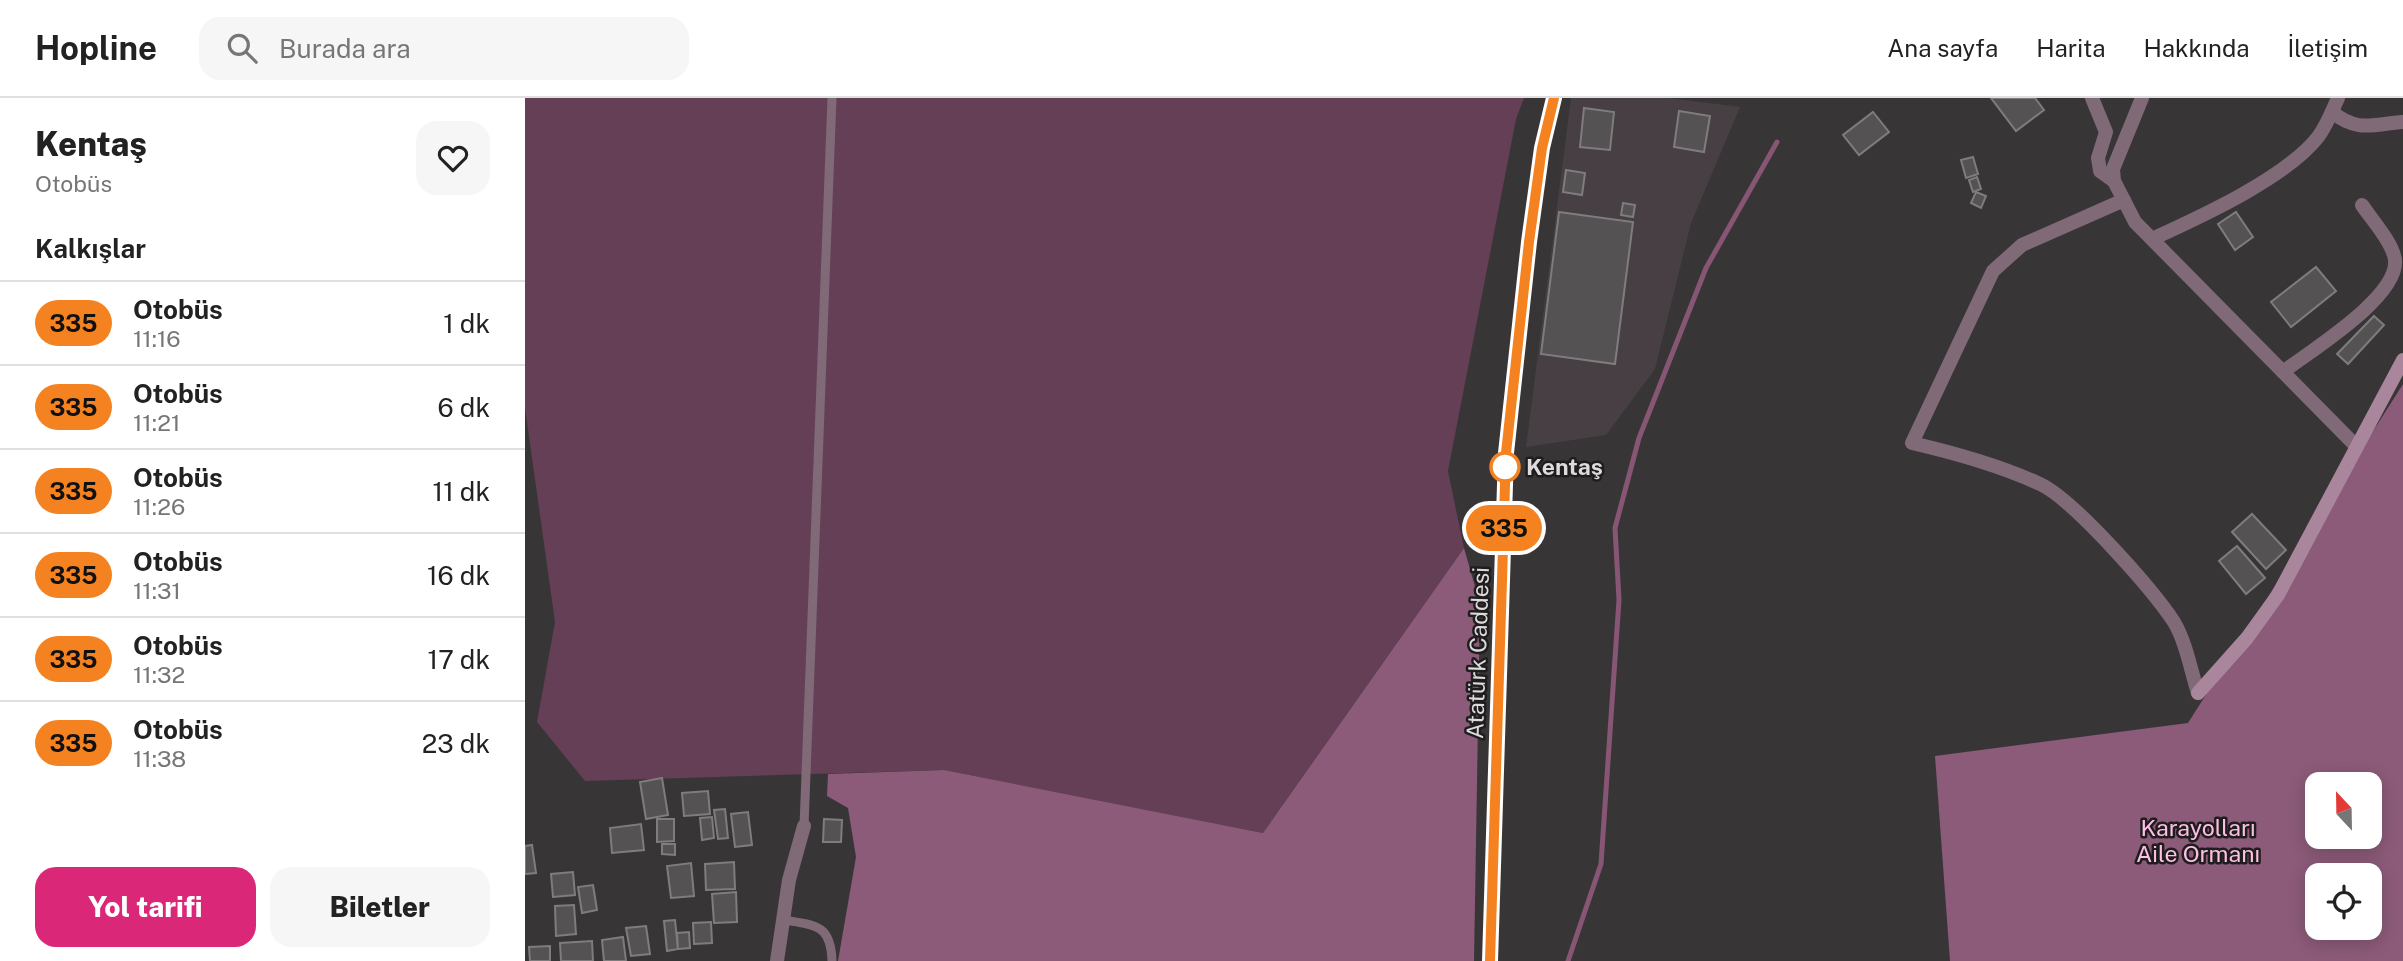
<!DOCTYPE html>
<html lang="tr">
<meta charset="utf-8">
<style>
body{margin:0;font-family:"Public Sans",sans-serif;background:#f6f6f6;color:#222;height:100vh;display:flex;flex-direction:column;font-size:26px;white-space:nowrap}
*{box-sizing:border-box;margin:0}
p{font-size:23px;color:#767676}
.icon{flex:none;width:38px;height:38px;fill:none;stroke:currentColor;stroke-width:2;stroke-linecap:round;stroke-linejoin:round}
.map{position:relative;flex:1;overflow:hidden}
.sheet{display:flex;flex-direction:column;background:#fff;width:525px}
.sheet>*{flex:none}
.badge{padding:0 14px;border-radius:23px;font-size:24px;line-height:46px}
.needle{width:46px;rotate:338deg}
.tools{position:absolute;left:1780px;top:674px;display:grid;gap:14px}
.tools a{display:grid;place-items:center;width:77px;height:77px;border-radius:14px;background:#fff;box-shadow:0 4px 18px #0003;font-size:35px}
.map>.badge{position:absolute;translate:-50% -50%;box-shadow:0 0 0 4px #fff}
h2{padding:0 35px;font-size:26px;line-height:63px}
.round{display:grid;place-items:center;flex:none;width:74px;height:74px;border-radius:21px;background:#f6f6f6}
.summary{display:flex;align-items:center;justify-content:space-between;height:119px;padding:0 35px}
h1{font-size:33px;font-weight:800;line-height:52px}
.button{display:flex;gap:14px;margin-top:auto;padding:14px 35px}
.button a{flex:1;height:80px;border-radius:21px;background:#db2777;color:#fff;font-size:28px;font-weight:800;line-height:80px;text-align:center}
.button a+a{background:#f6f6f6;color:#222}
ul{padding:0;list-style:none}
li{display:flex;align-items:center;gap:21px;height:84px;padding:0 35px;border-top:2px solid #e0e0e0}
li div{flex:1}
li b{display:block;font-size:26px}
li em{font-style:normal}
li .badge{min-width:77px;font-weight:700;text-align:center}
header{display:flex;align-items:center;gap:42px;box-sizing:border-box;height:98px;padding:0 35px;background:#fff;border-bottom:2px solid #e0e0e0}
header strong{font-size:33px}
nav{display:flex;gap:38px;margin-inline-start:auto;font-size:24px}
.search{width:490px;height:63px;background:#f6f6f6;display:flex;align-items:center;gap:18px;box-sizing:border-box;padding:0 24px;border-radius:21px;color:#767676;font-size:26px}
main{display:flex;flex:1;min-height:0}
.map>svg:first-child{display:block}
.built{fill:#473f44}
.green{fill:#643f56}
.forest{fill:#8c5b79;fill-rule:evenodd}
.lines{fill:none;stroke-linecap:round;stroke-linejoin:round}
.stream{stroke:#875674;stroke-width:5}
.building{fill:#545253;stroke:#7f7c7e;stroke-width:2}
.lane{stroke:#806a77;stroke-width:9}
.street{stroke:#806a77;stroke-width:14}
.secondary{stroke:#a9869b;stroke-width:14}
.line-casing{stroke:#fff;stroke-width:16}
.line{stroke:#f58220;stroke-width:10}
.stop-dot{fill:#fff;stroke:#f58220;stroke-width:3.5}
.labels{text-anchor:middle;stroke-width:5;stroke-linejoin:round;paint-order:stroke}
.stop-label{font-size:23px;font-weight:bold;fill:#dddbdc;stroke:#1f1d1e;text-anchor:start}
.street-label{font-size:23px;fill:#dddbdc;stroke:#1f1d1e}
.park-label{font-size:23px;fill:#febfe5;stroke:#1f1d1e}
</style>
<header>
<strong>Hopline</strong>
<div class="search"><svg class="icon" aria-label="search" viewBox="0 0 24 24"><circle cx="10" cy="10" r="6"/><path d="M15 15l6 6"/></svg>Burada ara</div>
<nav><a>Ana sayfa</a><a>Harita</a><a>Hakkında</a><a>İletişim</a></nav>
</header>
<main>
<section class="sheet">
<div class="summary"><div><h1>Kentaş</h1><p>Otobüs</p></div><a class="round"><svg class="icon" aria-label="heart" viewBox="0 0 24 24"><path d="M12 20l-8-8c-3-5 5-10 8-4 3-6 11-1 8 4z"/></svg></a></div>
<h2>Kalkışlar</h2>
<ul>
<li><span class="badge" style="background:#f58220;color:#111">335</span><div><b>Otobüs</b><p>11:16</p></div><em>1 dk</em></li>
<li><span class="badge" style="background:#f58220;color:#111">335</span><div><b>Otobüs</b><p>11:21</p></div><em>6 dk</em></li>
<li><span class="badge" style="background:#f58220;color:#111">335</span><div><b>Otobüs</b><p>11:26</p></div><em>11 dk</em></li>
<li><span class="badge" style="background:#f58220;color:#111">335</span><div><b>Otobüs</b><p>11:31</p></div><em>16 dk</em></li>
<li><span class="badge" style="background:#f58220;color:#111">335</span><div><b>Otobüs</b><p>11:32</p></div><em>17 dk</em></li>
<li><span class="badge" style="background:#f58220;color:#111">335</span><div><b>Otobüs</b><p>11:38</p></div><em>23 dk</em></li>
</ul>
<div class="button"><a>Yol tarifi</a><a>Biletler</a></div>
</section>
<div class="map">
<svg width="1878" height="863" viewBox="0 0 1878 863">
<rect width="100%" height="100%" fill="#383537"/>
<polygon class="built" points="1046,0 1143,0 1215,9 1166,125 1130,271 1081,337 1001,349"/>
<polygon class="green" points="0,0 999,0 991,21 923,373 939,450 738,735 419,672 60,683 12,624 30,524 0,310"/>
<g class="forest">
<path d="M1878 286V863H1425L1410 658 1663 625ZM1792 686H1844V738H1792ZM1792 777H1844V830H1792Z"/>
<polygon points="939,450 955,506 949,863 313,863 331,759 323,710 302,698 303,676 419,672 738,735"/>
</g>
<g class="lines">
<polyline class="stream" points="1043,863 1076,766 1094,502 1090,430 1114,340 1181,170 1252,44"/>
</g>
<g class="building">
<polygon points="1466,0 1510,0 1519,12 1491,33"/>
<polygon points="1059,10 1089,14 1085,52 1055,49"/>
<polygon points="1154,13 1185,18 1179,54 1149,49"/>
<polygon points="1348,14 1364,34 1334,57 1318,37"/>
<polygon points="1448,59 1453,76 1441,80 1436,62"/>
<polygon points="1041,72 1060,75 1057,97 1038,94"/>
<polygon points="1452,79 1456,91 1448,94 1444,82"/>
<polygon points="1451,94 1461,98 1456,110 1446,105"/>
<polygon points="1098,105 1110,107 1108,119 1096,117"/>
<polygon points="1034,114 1108,124 1090,266 1016,256"/>
<polygon points="1711,114 1728,139 1710,152 1693,126"/>
<polygon points="1791,169 1811,193 1766,229 1746,204"/>
<polygon points="1849,218 1859,227 1823,266 1812,256"/>
<polygon points="1727,416 1761,452 1741,471 1707,434"/>
<polygon points="1712,448 1740,480 1721,496 1694,463"/>
<polygon points="137,680 143,717 121,721 115,684"/>
<polygon points="183,693 185,716 159,718 157,695"/>
<polygon points="200,711 203,740 193,741 189,712"/>
<polygon points="223,714 227,747 210,749 206,716"/>
<polygon points="187,719 189,740 177,742 175,720"/>
<polygon points="132,721 149,721 149,743 132,744"/>
<polygon points="299,721 317,722 316,744 298,744"/>
<polygon points="116,726 119,752 87,755 85,730"/>
<polygon points="137,746 150,746 150,757 137,756"/>
<polygon points="7,747 11,775 0,776 0,748"/>
<polygon points="209,764 210,791 181,792 180,766"/>
<polygon points="166,765 169,798 146,800 142,768"/>
<polygon points="48,774 50,797 28,799 26,776"/>
<polygon points="68,787 72,812 57,815 53,789"/>
<polygon points="211,794 212,824 189,825 187,796"/>
<polygon points="49,807 51,836 31,838 30,808"/>
<polygon points="150,822 153,851 142,853 139,823"/>
<polygon points="186,824 187,845 169,846 168,825"/>
<polygon points="121,828 125,856 106,858 101,830"/>
<polygon points="164,834 165,850 153,851 152,835"/>
<polygon points="98,839 101,863 79,863 77,842"/>
<polygon points="67,843 68,863 36,863 35,845"/>
<polygon points="25,848 25,863 5,863 4,849"/>
</g>
<g class="lines">
<g class="lane">
<polyline points="279,728 307,0"/>
<path d="M258 822C290 827 306 826 307 863"/>
</g>
<g class="street">
<polyline points="1567,0 1581,34 1573,60 1575,73 1589,83"/>
<polyline points="1617,0 1588,71 1589,83 1610,124 1831,348"/>
<path d="M1807 14C1833 35 1848 26 1878 24"/>
<path d="M1599 102 1497 147 1468 173 1387 345C1430 355 1474 367 1515 386 1548 401 1628 492 1649 524 1661 544 1666 573 1673 595"/>
<path d="M1627 141C1675 119 1761 80 1793 39 1802 27 1807 13 1813 0"/>
<path d="M1758 274C1785 253 1874 199 1870 162 1868 145 1847 122 1837 107"/>
<polyline points="252,863 264,782 279,728"/>
</g>
<g class="secondary">
<polyline points="1673,595 1722,540 1753,497 1878,262"/>
<polyline points="965,863 981,355 1004,144 1017,50 1029,0"/>
</g>
</g>
<g class="lines">
<defs>
<polyline id="line" points="965,863 981,355 1004,144 1017,50 1029,0"/>
</defs>
<use href="#line" class="line-casing"/>
<use href="#line" class="line"/>
</g>
<circle class="stop-dot" cx="980" cy="369" r="14"/>
<g class="labels">
<g class="stop-label">
<text x="1001" y="377">Kentaş</text>
</g>
<g class="street-label">
<text transform="translate(953 555) rotate(-88)" y="8">Atatürk Caddesi</text>
</g>
<g class="park-label">
<text x="1673" y="738">Karayolları<tspan x="1673" dy="26">Aile Ormanı</tspan></text>
</g>
</g>
</svg>
<div class="tools">
<a><svg class="needle" viewBox="-14 -14 28 28"><path d="M0-13l5 13h-10z" fill="#e53935"/><path d="M0 13l5-13h-10z" fill="#767676"/></svg></a>
<a><svg class="icon" aria-label="locate" viewBox="0 0 24 24"><circle cx="12" cy="12" r="6"/><path d="M12 2v4M12 18v4M2 12h4M18 12h4"/></svg></a>
</div>
<b class="badge" style="left:979px;top:430px;background:#f58220;color:#111">335</b>
</div>
</main>
